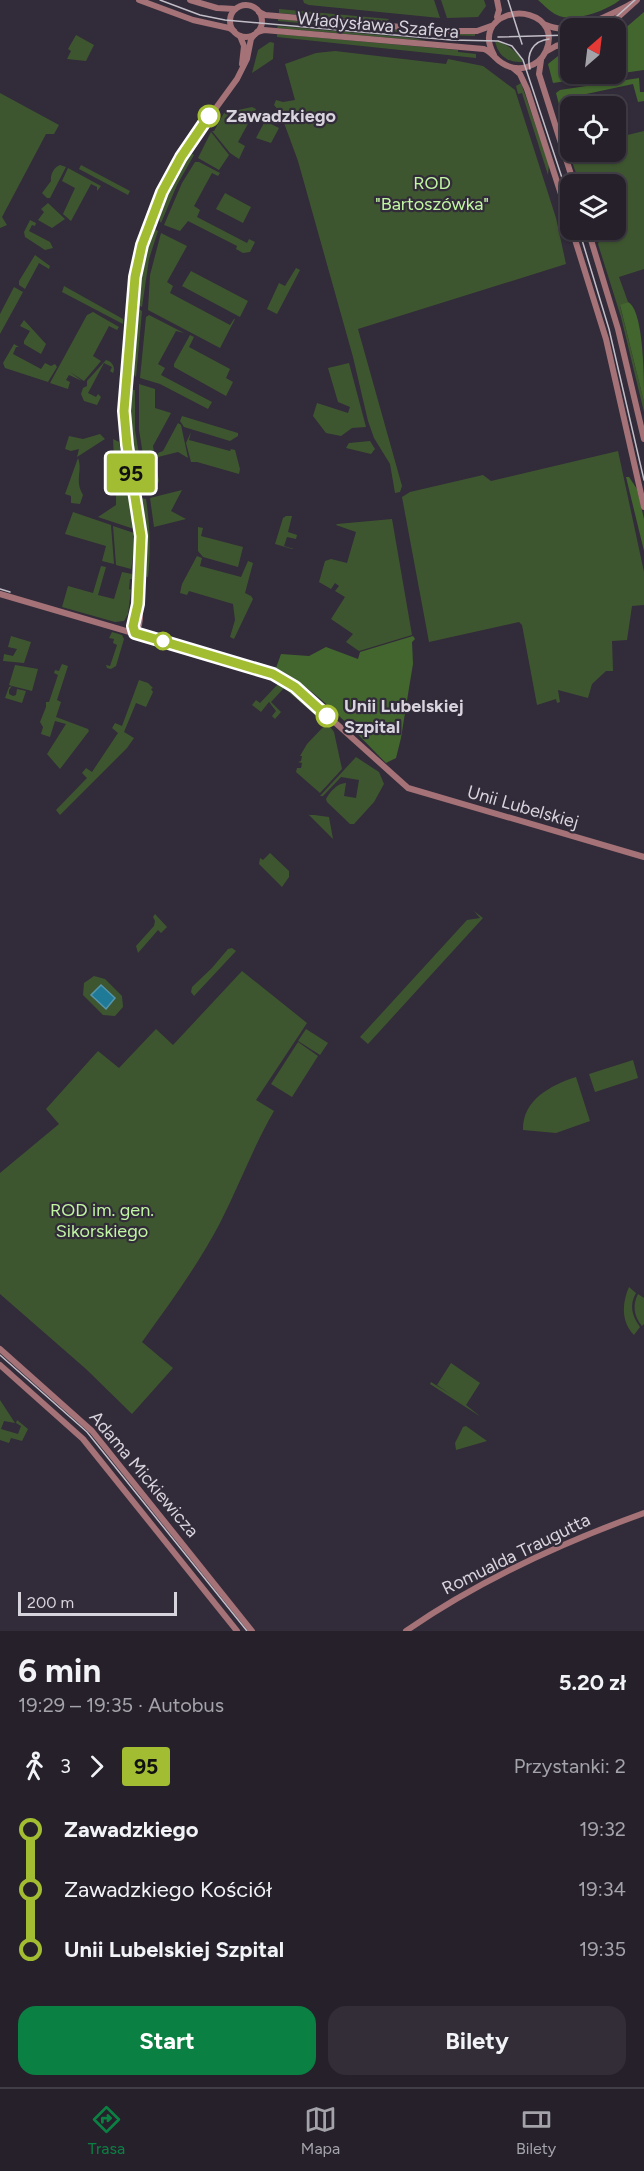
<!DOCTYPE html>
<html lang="pl">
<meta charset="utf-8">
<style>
body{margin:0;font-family:Figtree,sans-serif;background:#322d37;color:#f1f3f6;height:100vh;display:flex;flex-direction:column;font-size:22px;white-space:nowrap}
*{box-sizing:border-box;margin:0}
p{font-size:20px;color:#a4a3a9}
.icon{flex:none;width:33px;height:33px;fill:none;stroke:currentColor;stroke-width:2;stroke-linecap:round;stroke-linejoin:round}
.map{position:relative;height:1631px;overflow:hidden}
.sheet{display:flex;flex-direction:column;background:#26202b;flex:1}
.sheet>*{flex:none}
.badge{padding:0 12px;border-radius:4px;font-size:21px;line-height:39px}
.needle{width:39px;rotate:28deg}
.controls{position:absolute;left:560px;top:18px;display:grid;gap:12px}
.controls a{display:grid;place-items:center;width:66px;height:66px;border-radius:12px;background:#26202b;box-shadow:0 2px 4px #0004,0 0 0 2px #423e47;font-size:30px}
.scale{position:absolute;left:18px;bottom:15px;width:159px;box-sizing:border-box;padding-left:6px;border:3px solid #d8d4dd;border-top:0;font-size:16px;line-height:21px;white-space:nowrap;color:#d8d4dd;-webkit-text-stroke:4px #322b39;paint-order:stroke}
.map>.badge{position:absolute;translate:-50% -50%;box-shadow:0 0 0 3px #fff}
.legs{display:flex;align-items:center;gap:9px;height:66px;padding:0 18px;font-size:20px}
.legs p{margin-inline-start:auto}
.overview{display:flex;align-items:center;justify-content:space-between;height:102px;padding:0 18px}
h1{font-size:33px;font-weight:700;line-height:45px}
.cta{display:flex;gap:12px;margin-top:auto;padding:12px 18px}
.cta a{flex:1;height:69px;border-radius:18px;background:#0b8043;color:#fff;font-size:24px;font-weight:700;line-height:69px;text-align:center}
.cta a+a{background:#322d37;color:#f1f3f6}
ul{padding:0 18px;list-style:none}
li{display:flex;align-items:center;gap:21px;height:60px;font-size:22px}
li i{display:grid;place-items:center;width:9px;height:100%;margin:0 8px;background:currentColor}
li i::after{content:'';width:15px;height:15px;margin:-8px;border:4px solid;border-radius:50%;background:#26202b}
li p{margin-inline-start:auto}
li:first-child i{background:linear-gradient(#0000 50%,currentColor 0)}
li:last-child i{background:linear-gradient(currentColor 50%,#0000 0)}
.tabs{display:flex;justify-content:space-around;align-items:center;height:84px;border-top:2px solid #423e47;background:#26202b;font-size:16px;color:#a4a3a9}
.tabs a{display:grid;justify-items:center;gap:3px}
.tabs .on{color:#0b8043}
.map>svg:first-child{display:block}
.green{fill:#3e5630}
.forest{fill:#43662e}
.water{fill:#1f7a97;stroke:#5695ac;stroke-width:1.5}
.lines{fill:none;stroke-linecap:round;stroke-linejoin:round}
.secondary{stroke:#a47277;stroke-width:6}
.tram{stroke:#c2bec8;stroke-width:1.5}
.line-1-casing{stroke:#fff;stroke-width:14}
.line-1{stroke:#a2bd31;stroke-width:9}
.stop-1-dot{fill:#fff;stroke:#a2bd31;stroke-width:3}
.labels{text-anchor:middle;stroke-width:4.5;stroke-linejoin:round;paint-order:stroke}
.street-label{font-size:18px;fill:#d8d4dd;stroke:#322b39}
.stop-label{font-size:18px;font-weight:bold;fill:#d8d4dd;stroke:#322b39;text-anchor:start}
.park-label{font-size:18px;fill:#c0f5a2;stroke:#322b39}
</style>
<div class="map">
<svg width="644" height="1631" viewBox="0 0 644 1631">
<rect width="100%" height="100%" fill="#322b39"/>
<g class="green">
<polygon points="303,0 434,0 440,18 309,5 304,3"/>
<polygon points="441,0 484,0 486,6 478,17 447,18"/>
<polygon points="279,9 389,19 385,22 279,13"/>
<polygon points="278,19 437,33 475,34 475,36 421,34 278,21"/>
<polygon points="278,26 413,38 427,41 277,28"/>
<polygon points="277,34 458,50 458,52 476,54 476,58 277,37"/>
<polygon points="76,35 94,45 86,61 67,59 71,51 68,49"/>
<path d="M495 41C506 43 518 52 523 62 508 63 498 56 495 41Z"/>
<polygon points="270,42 274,43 273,59 252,73 258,50"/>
<polygon points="335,51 446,64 448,59 483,66 515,90 556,218 566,264 358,329 402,486 400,492 395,493 390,464 374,438 368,421 353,357 298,161 280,112 274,105 276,100 283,102 295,100 285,64 316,53"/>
<polygon points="521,83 549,164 548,175 522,93 518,94 516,86"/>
<polygon points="0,93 59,125 54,134 46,134 2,217 7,225 0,228"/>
<polygon points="252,107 256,109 238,142 245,146 239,159 230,153 212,131 214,131 224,113"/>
<polygon points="265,121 279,128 271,143 256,138"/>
<polygon points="644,131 644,269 619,277 628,302 620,306 644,402 644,412 621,317 598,244 599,241 607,239 604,230 615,230 615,184 580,184 571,159 580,152 615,152 615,138"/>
<polygon points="211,132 229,155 219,170 198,158"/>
<polygon points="189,151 194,155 177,185 161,223 156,214 168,187"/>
<polygon points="195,162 199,162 220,173 218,176 212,173 194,206 200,210 197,217 247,243 249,239 255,242 250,252 243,253 236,249 237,246 188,221 180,231 164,225 182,183"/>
<path d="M60 165 66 167 50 198H47L42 193 51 181C50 175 54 167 60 165Z"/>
<polygon points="81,165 130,191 128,195 79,169"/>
<polygon points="68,168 101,186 97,191 97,187 91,184 71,221 63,214 75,188 62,181"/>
<polygon points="225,193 251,207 243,223 216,209"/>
<polygon points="48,203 65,219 52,228 38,220 44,212 41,209"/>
<polygon points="30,220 36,223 35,226 32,225 29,231 50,242 53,248 45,250 25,237 24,232"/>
<polygon points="153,228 158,231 149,259 142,307 136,304 140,261"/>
<polygon points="161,233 187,246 167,282 173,286 170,293 230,325 234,319 235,319 220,348 148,310 150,275"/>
<polygon points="35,255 50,266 49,269 39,263 25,289 19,285 19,281"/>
<polygon points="296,268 300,270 277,314 267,309 279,283 285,286"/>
<polygon points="191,271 248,301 240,317 182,286"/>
<polygon points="64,286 123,319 123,324 62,292"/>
<polygon points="14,287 23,292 0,334 0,314"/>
<polygon points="135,307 142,311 136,377 130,371"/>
<polygon points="93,312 119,327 117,330 109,326 93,356 101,361 84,381 70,372 82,381 69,375 66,380 70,382 68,389 50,383 87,315"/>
<polygon points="149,315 184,333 176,331 158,364 165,368 161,375 212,402 208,409 160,384 140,378 146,317"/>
<polygon points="24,320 46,344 41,354 24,344 24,341 30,331 20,326"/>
<polygon points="190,335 194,337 189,347 230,369 226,378 233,382 226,396 174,367 174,364"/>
<polygon points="14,344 19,347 16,347 13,354 41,369 45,363 51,366 55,364 57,367 48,382 5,368 3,363"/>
<path d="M106 360C112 361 116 368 113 373L110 371 112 367 104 363 88 393 96 397 98 394 101 397 97 405 84 401 81 394 83 388 87 386V381Z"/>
<polygon points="349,363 366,427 352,428 341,436 326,433 313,416 317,403 348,413 350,407 338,402 328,368"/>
<polygon points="139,384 155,389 155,408 171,413 153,446 159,481 155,490 149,492 139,430"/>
<polygon points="128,390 135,390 135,430 144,484 137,486 129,438"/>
<polygon points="182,416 238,433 238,436 230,441 184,427 180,421"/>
<polygon points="178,423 181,425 188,458 178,452 158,457 158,453 163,451"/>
<polygon points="191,432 189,440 230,451 231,449 235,450 240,469 239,474 197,462 191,462 186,443"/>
<polygon points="100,434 105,439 77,457 79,449 71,451 65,449 69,436 83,439"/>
<polygon points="113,439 119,442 126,478 117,481 115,477"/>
<polygon points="370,441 375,449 371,454 346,448 349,443"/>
<polygon points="618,451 644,572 644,605 632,606 627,640 612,641 613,671 606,671 592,684 588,698 558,690 560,702 557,703 556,699 537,705 522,625 519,622 429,642 402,497 410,492 483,475 491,481"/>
<path d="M78 458C83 471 74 480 83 495L80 504 71 503V496L65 494Z"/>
<polygon points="117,484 128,490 134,529 98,517 116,505 116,488"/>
<polygon points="182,490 171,511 186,519 154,527 150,498"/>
<path d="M141 498 146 499C150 526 151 550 148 577L143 576 144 534 140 501Z"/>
<polygon points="73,512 111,525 114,564 102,561 106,546 65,534"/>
<polygon points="286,516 292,516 288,532 297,535 296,539 287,537 284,546 294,549 292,549 275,544 283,518"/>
<polygon points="392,519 412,635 359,651 346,642 353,634 331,619 345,597 335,591 339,586 335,583 331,589 319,582 325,561 331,559 347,563 356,532 336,525 337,524"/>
<polygon points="113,526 134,533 135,545 131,569 116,565"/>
<polygon points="198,527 203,528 201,536 243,547 238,567 203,557 198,551"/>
<polygon points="197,556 202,558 200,566 241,577 248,561 253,563 245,593 251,596 253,599 234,639 230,637 235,620 233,604 189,591 187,595 180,593 182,584"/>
<polygon points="101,566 106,567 98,595 114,599 122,572 132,574 132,579 130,579 129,589 131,590 128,614 124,621 115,622 62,607 68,586 93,593"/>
<polygon points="112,632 122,635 124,639 116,666 111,669 107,668 106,665 110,666 117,645 113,643 114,639 109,638"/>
<polygon points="11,636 31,642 24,663 3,661 4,654 13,656 17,649 8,647"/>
<polygon points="62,664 68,666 57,700 61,702 56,717 88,729 89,731 60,769 47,754 66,724 55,721 50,737 41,734 43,727 40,722 46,707 46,702 49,702 58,675 54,673 55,670 59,671"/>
<polygon points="15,665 38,669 32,691 12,686 9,690 9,694 13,696 16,695 17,689 26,691 22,703 5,698 9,687 12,686 9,685"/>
<polygon points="139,680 148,683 153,688 151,689 153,692 146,707 136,703 124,732 134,738 127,748 60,815 56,810 87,778 82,773 86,768 92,772 118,733 112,728 115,723 122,726"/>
<polygon points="279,683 296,695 323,720 322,721 284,688 271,702 281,712 275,719 272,716 276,711 269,702 261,712 252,705 256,700 260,703"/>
<polygon points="327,723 334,732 342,769 320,793 296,772 297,768 301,768 302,763 298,762 301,761 302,756 300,756 307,744"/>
<path d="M356 757 379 772 384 784 374 802 354 824H350L327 802 326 799C330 792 337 783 346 783L344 796 356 798 359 780 341 777 323 796H320Z"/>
<polygon points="307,814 329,817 333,839 308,814"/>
<polygon points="270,853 289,871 289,877 282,887 259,864 260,858 263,860"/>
<polygon points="474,911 483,918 368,1044 360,1037 467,920 480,918"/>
<polygon points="155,914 167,927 161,933 158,930 138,953 136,946 154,926 155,921 153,917"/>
<polygon points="232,948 236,951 194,996 191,992 192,987 212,968 228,949"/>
<path d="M242 971 307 1023 256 1100 274 1111C253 1147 239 1186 220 1223 198 1265 170 1303 142 1342L173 1368 132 1414 86 1369 0 1294V1173L59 1124 46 1109 98 1051 119 1068 156 1029 173 1045Z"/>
<polygon points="94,976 105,979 122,996 123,1007 115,1016 103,1015 83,995 84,983"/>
<polygon points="306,1029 328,1043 320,1055 298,1041"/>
<polygon points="298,1042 318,1056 292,1097 271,1084"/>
<polygon points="633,1060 638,1078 595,1092 589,1074"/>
<path d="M576 1077 590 1121 556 1133 523 1130C522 1100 551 1085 576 1077Z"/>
<path d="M629 1287 636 1293C629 1305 632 1316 640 1327L634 1335C621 1322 622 1303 629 1287Z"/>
<path d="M638 1294 644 1298V1324L642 1326C634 1317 632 1305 638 1294Z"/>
<polygon points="451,1363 480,1383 466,1405 481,1417 430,1384 431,1382 450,1394 437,1385"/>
<polygon points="0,1400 15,1423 4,1421 1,1429 18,1434 21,1426 16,1423 17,1420 28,1429 22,1441 11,1438 9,1443 0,1440"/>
<polygon points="466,1426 487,1441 456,1450 455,1443 463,1427"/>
</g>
<g class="forest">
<path d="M538 0H620C606 11 573 23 557 15 550 12 544 5 538 0Z"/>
<polygon points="644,12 644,70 553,83 548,64 563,52 570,52 570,74 615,74 615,37"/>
<polygon points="639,78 640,92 644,92 644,101 638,102 633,84 563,99 570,113 570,124 568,126 564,124 556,93 560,90"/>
<path d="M628 302C644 310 644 380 644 402L620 305Z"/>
<polygon points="626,477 629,477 637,489 644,519 644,551"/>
<path d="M413 636 415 639 412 642 413 664 409 688 401 738 396 758 386 763C352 729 319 691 276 668L281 654 309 656 326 647 358 659 360 652Z"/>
</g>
<polygon class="water" points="101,985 115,998 106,1009 91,995"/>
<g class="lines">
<g class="secondary">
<polyline points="139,0 193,20 229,28 234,31"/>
<polyline points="190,0 217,8 235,9"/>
<circle cx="246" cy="21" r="16"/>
<polyline points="259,12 265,15 447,31 477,31 491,26"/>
<polyline points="497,17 499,10 497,0"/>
<path d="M546 25C571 37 611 14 633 3"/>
<polyline points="600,28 616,19 637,0"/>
<path d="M257 32 264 30 484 49C492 52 495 59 502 63 517 73 538 68 546 51 549 44 550 36 547 29 533 0 471 14 494 55"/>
<polyline points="240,36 244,46 242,64"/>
<polyline points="547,51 556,46 570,42"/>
<polyline points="541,60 539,74 574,184"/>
<polyline points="513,68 520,74 527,89 570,222"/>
<polyline points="572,230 606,339 644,507"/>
<polyline points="588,230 618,329 644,439"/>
<polyline points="0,594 273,674 301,692 408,788 644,857"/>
<polyline points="134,632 133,626 138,604"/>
<polyline points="135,633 139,625 140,618 137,593 141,536 127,445 124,411 130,332 138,262 151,221 169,179 189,145 237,79 247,59 251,39 254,35"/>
<polyline points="0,1349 92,1431 252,1631"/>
<polyline points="0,1365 83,1439 237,1631"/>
<path d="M406 1631C478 1581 561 1543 644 1513"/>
</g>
<g class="tram">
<polyline points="160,0 200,15 225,20 451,40 498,41 512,46 523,60 570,202"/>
<polyline points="508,0 522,44"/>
<polyline points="596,28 616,17 635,0"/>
<polyline points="498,37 570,35"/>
<path d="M530 69C526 53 533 41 549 39"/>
<polyline points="579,230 609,329 644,480"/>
<polyline points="0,589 10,592"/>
<polyline points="0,1355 87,1432 247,1631"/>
</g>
</g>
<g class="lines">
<defs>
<polyline id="line-1" points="209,116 181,157 162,192 142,245 135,277 124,411 127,445 141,536 138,604 133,626 135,633 273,674 295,687 327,716"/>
</defs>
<use href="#line-1" class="line-1-casing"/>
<use href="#line-1" class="line-1"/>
</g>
<g class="stop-1-dot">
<circle cx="209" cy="116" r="10"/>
<circle cx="163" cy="641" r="8"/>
<circle cx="327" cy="716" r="10"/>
</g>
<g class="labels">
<g class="street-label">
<text transform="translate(378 25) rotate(5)" y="6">Władysława Szafera</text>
<text transform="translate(523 807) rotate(16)" y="6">Unii Lubelskiej</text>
<text transform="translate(144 1474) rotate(50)" y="6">Adama Mickiewicza</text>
<text transform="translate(516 1554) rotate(-26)" y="6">Romualda Traugutta</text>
</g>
<g class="stop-label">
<text x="226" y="122">Zawadzkiego</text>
<text x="344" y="712">Unii Lubelskiej<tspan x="344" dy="21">Szpital</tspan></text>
</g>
<g class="park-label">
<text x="432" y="189">ROD<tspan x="432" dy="21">"Bartoszówka"</tspan></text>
<text x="102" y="1216">ROD im. gen.<tspan x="102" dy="21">Sikorskiego</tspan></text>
</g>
</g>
</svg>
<div class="controls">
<a><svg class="needle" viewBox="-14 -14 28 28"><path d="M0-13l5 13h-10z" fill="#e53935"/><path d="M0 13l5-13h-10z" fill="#a4a3a9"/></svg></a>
<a><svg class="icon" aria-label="locate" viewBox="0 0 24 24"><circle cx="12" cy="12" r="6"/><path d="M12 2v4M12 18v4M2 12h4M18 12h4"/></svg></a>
<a><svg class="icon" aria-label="layers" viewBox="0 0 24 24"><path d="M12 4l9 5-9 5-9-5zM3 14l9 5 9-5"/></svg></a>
</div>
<div class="scale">200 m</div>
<b class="badge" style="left:131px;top:473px;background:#a2bd31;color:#111">95</b>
</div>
<section class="sheet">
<div class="overview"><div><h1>6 min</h1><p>19:29 – 19:35 · Autobus</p></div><b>5.20 zł</b></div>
<div class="legs"><svg class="icon" aria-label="walk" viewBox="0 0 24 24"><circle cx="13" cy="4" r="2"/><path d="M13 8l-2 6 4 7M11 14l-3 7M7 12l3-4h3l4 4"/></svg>3<svg class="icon" aria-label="forward" viewBox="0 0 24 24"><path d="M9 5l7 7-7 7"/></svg><b class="badge" style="background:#a2bd31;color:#111">95</b><p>Przystanki: 2</p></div>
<ul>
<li><i style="color:#a2bd31"></i><b>Zawadzkiego</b><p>19:32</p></li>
<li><i style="color:#a2bd31"></i><span>Zawadzkiego Kościół</span><p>19:34</p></li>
<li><i style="color:#a2bd31"></i><b>Unii Lubelskiej Szpital</b><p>19:35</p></li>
</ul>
<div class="cta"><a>Start</a><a>Bilety</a></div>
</section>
<nav class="tabs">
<a class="on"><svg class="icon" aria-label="directions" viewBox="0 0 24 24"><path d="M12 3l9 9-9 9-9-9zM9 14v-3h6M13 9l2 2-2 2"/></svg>Trasa</a>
<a><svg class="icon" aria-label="map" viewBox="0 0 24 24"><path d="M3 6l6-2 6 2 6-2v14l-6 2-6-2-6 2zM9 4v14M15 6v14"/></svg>Mapa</a>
<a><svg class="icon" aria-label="tickets" viewBox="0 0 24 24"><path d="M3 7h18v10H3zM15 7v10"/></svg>Bilety</a>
</nav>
